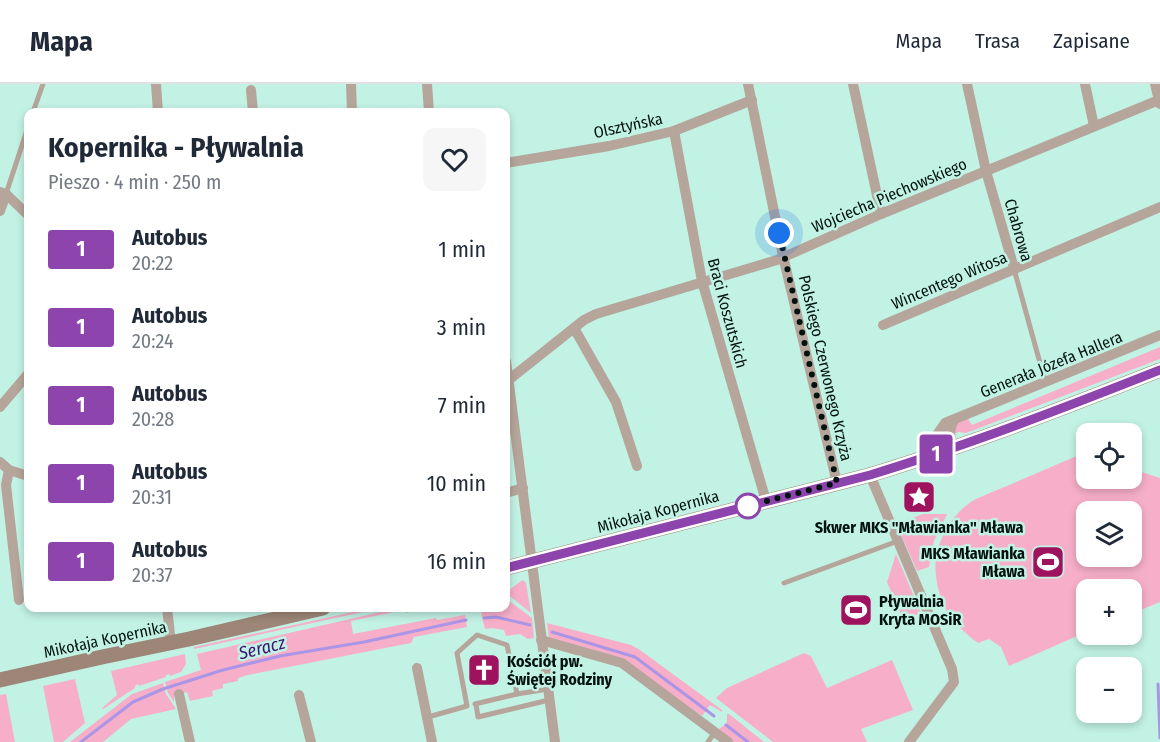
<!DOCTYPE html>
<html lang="pl">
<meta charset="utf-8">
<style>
body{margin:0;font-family:"Fira Sans Condensed",sans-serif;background:#f6f6f7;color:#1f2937;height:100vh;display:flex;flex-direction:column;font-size:22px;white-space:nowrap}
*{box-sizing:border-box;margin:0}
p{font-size:20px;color:#747a83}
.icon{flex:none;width:33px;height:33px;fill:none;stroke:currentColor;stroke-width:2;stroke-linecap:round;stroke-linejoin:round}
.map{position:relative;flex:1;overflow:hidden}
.panel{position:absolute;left:24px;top:24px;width:486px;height:504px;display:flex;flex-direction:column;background:#fff;border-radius:12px;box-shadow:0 3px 9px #0003}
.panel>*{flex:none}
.badge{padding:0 12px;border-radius:4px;font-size:21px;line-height:39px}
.tools{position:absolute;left:1076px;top:339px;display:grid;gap:12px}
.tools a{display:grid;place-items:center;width:66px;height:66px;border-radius:12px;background:#fff;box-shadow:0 3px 9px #0003;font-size:30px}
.you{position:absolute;width:30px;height:30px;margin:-15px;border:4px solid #fff;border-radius:50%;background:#1a73e8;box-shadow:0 0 0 9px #1a73e833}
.map>.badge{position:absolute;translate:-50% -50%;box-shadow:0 0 0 3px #fff}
.round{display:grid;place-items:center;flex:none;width:63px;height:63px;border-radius:12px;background:#f6f6f7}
.summary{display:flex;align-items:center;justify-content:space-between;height:102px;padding:0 24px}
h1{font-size:28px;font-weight:700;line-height:45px}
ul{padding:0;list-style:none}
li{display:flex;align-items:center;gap:18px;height:78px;padding:0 24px}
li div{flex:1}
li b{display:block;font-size:22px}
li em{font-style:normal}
li .badge{min-width:66px;font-weight:700;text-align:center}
header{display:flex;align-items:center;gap:36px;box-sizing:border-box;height:84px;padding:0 30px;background:#fff;border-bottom:2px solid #e0e1e3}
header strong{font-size:28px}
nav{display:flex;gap:33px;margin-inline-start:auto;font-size:21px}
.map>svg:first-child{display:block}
.green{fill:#f7afc9;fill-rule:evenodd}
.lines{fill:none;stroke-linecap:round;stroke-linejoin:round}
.stream{stroke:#aa95e6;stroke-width:3}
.lane{stroke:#b5a59b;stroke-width:5}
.street{stroke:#b5a59b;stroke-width:10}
.secondary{stroke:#9d8677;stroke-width:15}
.line-casing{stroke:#fff;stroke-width:14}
.line{stroke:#8e44ad;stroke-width:9}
.walk{stroke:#02120e;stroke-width:6;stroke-dasharray:0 10.8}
.stop-dot{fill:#fff;stroke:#8e44ad;stroke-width:3}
.labels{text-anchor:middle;stroke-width:5;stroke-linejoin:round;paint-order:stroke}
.street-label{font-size:16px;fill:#02120e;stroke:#c2f2e4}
.poi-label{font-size:16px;font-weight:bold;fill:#02120e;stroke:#c2f2e4;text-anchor:start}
.water-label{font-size:18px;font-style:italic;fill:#3c1573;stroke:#c2f2e4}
</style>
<header>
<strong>Mapa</strong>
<nav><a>Mapa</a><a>Trasa</a><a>Zapisane</a></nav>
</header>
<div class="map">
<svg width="1160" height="658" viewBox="0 0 1160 658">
<rect width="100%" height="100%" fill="#c2f2e4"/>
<g class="green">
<polygon points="1160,263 1160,275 966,349 959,348 953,350 957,339 968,335 972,341"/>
<path d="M1086 368V394H1131V379L1135 386 1160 394V518L1131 530V506H1086V548L1009 582 1001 563 989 555 978 559C953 540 940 524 936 492 932 463 950 429 976 415 991 408 1008 402 1023 395 1044 386 1065 377 1086 368ZM1086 428H1131V472H1086Z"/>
<polygon points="923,430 947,430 934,457 929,483 917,487 902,453 901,438"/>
<polygon points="896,470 921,529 911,533 901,531 887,498"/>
<polygon points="521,497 523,496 526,499 531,529 507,510 508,507"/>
<polygon points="508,516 532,534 534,554 528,555 520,550 506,552 504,546 492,544 485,545 481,529 487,524 506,524 506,517"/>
<polygon points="371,524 381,524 194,565 194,563"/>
<polygon points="398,524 400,524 399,527 351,537 353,550 436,534 437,536 465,531 467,543 414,553 411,559 248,591 238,594 238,597 223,600 223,604 212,607 213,612 190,617 187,608 174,612 174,618 168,609 165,598 201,586 197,570"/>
<polygon points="547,539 631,561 640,566 722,626 722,628 710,621 702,632 632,584 549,554"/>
<polygon points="804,569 811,572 827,604 892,576 913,626 861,645 867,658 773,658 716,614 727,604"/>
<polygon points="185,570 186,580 181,588 170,592 169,590 166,591 166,593 139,602 138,600 135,602 135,604 103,625 102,624 117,611 111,587"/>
<polygon points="75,595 85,639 63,658 54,658 43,602"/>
<polygon points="163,599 166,610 176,625 131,635 103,658 70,658 132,610"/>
<polygon points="6,610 15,658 0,658 0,611"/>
<polygon points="727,630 729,630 764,658 731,658 719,645 727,639"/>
</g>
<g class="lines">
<g class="stream">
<polyline points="484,534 496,533 530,541"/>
<polyline points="552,548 635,573 714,632"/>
<polyline points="1158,600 1160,654"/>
<polyline points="726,641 748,658"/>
<polyline points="81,658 133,618 163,605 223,586 280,572 364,558 466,536"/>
</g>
<g class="lane">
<polyline points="33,28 43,0"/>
<polyline points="6,110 28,43"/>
<polyline points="1014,185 1045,297"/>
<polyline points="784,499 898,457"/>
<polyline points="407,524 407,526"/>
<polyline points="475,620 517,610"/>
<polyline points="476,620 478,633 549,616"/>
<polyline points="428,633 467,622 457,569 477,551 507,561 517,610 542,606"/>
<polyline points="708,658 715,648"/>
</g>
<g class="street">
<polyline points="156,0 158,28"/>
<polyline points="351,0 352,28"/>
<polyline points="427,0 429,28"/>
<polyline points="748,0 783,172 837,399"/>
<polyline points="853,0 881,130"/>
<polyline points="967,0 986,87 1014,184"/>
<polyline points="1085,0 1094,42"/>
<polyline points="1155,0 1160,20"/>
<polyline points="251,6 253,28"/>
<polyline points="674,47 702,197 766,417"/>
<polyline points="506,79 609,62 674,47 752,16"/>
<polyline points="0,108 6,110 28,131"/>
<polyline points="0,127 6,110"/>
<polyline points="883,241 1160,123"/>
<polyline points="574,244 616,318 637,382"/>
<polyline points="506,277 555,658"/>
<polyline points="506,298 584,236 596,230 777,176 881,130 1159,16"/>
<polyline points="0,323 28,290"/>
<path d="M954 336C948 347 950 353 954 364"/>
<polyline points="944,368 938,349 945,339 1160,251"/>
<polyline points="0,378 9,386 28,392"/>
<polyline points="9,386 6,401 19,516"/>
<polyline points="870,391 952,585 954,598 909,658"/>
<polyline points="506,409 523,404"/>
<polyline points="167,524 171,559"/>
<polyline points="541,556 622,579 728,658"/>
<polyline points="417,584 432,658"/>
<polyline points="179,610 190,658"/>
<polyline points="299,611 311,658"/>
</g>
<g class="secondary">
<path d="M506 484 870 391C968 361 1064 324 1160 286"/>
<polyline points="0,596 102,573 189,555 323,524"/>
</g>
</g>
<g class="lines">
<defs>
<path id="line" d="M506 484 870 391C968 361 1064 324 1160 286"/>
</defs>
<use href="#line" class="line-casing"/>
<use href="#line" class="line"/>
<polyline class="walk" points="748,422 747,422 837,399 779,149"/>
</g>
<defs>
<symbol id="sight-square" viewBox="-11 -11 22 22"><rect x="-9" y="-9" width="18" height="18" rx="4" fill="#9f125e" stroke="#c2f2e4"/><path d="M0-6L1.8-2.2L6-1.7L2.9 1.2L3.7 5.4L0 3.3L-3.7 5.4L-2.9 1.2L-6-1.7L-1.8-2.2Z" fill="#fff"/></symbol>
<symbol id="stadium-square" viewBox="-11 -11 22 22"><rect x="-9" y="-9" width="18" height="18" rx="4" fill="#9f125e" stroke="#c2f2e4"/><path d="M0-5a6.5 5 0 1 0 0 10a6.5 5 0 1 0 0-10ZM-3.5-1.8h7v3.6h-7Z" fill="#fff"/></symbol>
<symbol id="church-square" viewBox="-11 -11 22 22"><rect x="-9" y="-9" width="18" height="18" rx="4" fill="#9f125e" stroke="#c2f2e4"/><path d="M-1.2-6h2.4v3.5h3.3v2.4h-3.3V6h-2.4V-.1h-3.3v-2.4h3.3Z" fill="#fff"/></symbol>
</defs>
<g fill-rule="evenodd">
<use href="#sight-square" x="900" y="394" width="38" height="38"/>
<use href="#stadium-square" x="1029" y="459" width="38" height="38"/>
<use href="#stadium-square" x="837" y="507" width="38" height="38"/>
<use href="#church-square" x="465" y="567" width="38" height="38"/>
</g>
<circle class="stop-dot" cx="748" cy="422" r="12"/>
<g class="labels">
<g class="street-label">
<text transform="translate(628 41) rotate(-12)" y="6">Olsztyńska</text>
<text transform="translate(889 111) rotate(-23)" y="6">Wojciecha Piechowskiego</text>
<text transform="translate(1019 146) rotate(74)" y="6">Chabrowa</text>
<text transform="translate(949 196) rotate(-23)" y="6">Wincentego Witosa</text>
<text transform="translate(728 229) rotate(75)" y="6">Braci Koszutskich</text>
<text transform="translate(1051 280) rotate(-22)" y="6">Generała Józefa Hallera</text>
<text transform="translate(826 284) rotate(77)" y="6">Polskiego Czerwonego Krzyża</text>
<text transform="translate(658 427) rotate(-15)" y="6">Mikołaja Kopernika</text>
<text transform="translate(105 555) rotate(-12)" y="6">Mikołaja Kopernika</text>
</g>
<g class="poi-label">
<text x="919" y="449" text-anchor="middle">Skwer MKS "Mławianka" Mława</text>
<text x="1025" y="475" text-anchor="end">MKS Mławianka<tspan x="1025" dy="18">Mława</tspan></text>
<text x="879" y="523">Pływalnia<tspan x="879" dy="18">Kryta MOSiR</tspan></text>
<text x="507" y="583">Kościół pw.<tspan x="507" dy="18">Świętej Rodziny</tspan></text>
</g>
<g class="water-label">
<text transform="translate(262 564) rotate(-14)" y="6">Seracz</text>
</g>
</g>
</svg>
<div class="tools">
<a><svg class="icon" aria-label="locate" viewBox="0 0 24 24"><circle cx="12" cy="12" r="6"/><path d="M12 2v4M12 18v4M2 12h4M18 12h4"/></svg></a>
<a><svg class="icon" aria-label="layers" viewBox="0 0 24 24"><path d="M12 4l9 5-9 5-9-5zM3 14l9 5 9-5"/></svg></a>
<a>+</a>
<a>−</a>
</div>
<div class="you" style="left:779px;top:149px"></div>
<b class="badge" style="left:936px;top:370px;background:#8e44ad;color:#fff">1</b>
<section class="panel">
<div class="summary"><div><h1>Kopernika - Pływalnia</h1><p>Pieszo · 4 min · 250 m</p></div><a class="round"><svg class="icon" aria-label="heart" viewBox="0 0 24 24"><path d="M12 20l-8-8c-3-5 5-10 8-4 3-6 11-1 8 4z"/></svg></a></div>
<ul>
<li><span class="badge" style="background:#8e44ad;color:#fff">1</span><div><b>Autobus</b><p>20:22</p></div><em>1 min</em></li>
<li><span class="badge" style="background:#8e44ad;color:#fff">1</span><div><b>Autobus</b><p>20:24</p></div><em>3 min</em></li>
<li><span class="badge" style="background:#8e44ad;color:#fff">1</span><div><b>Autobus</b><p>20:28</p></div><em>7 min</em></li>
<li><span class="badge" style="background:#8e44ad;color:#fff">1</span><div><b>Autobus</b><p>20:31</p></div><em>10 min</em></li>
<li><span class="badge" style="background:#8e44ad;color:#fff">1</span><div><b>Autobus</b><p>20:37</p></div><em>16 min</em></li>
</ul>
</section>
</div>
